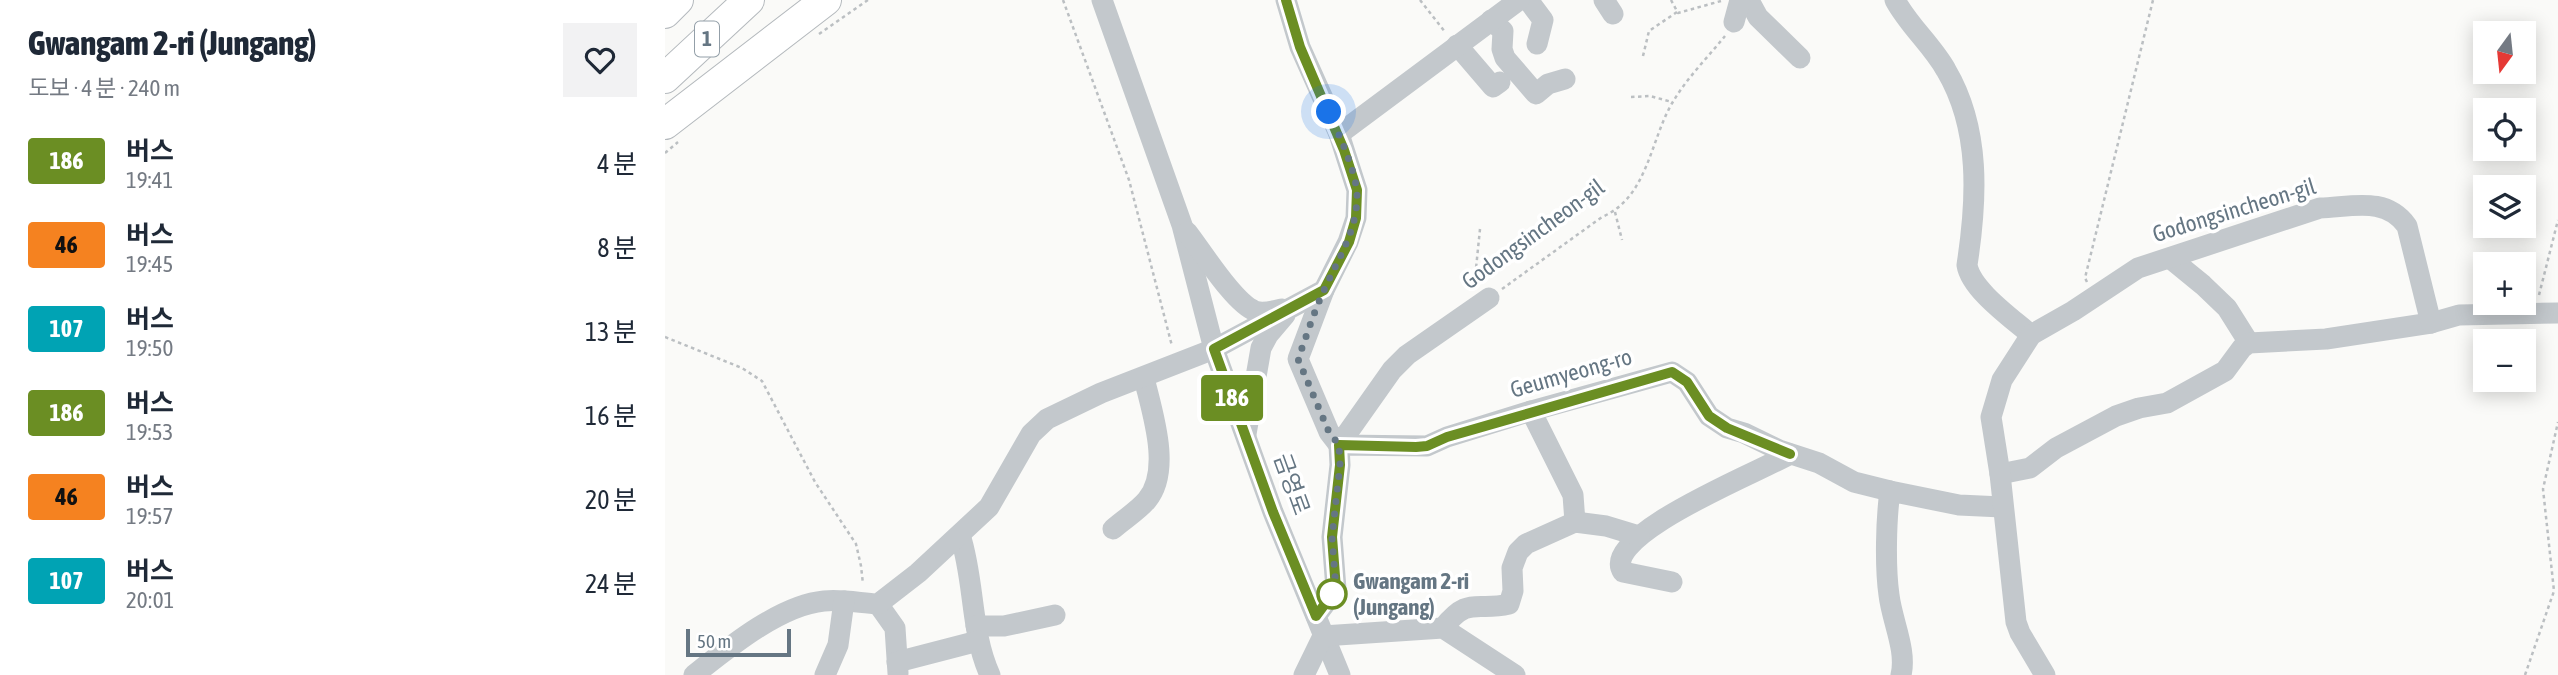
<!DOCTYPE html>
<html lang="ko">
<meta charset="utf-8">
<style>
body{margin:0;font-family:"Asap Condensed","Noto Sans KR",sans-serif;background:#f2f2f3;color:#1f2937;height:100vh;display:flex;flex-direction:column;font-size:26px;white-space:nowrap}
*{box-sizing:border-box;margin:0}
p{font-size:23px;color:#747a83}
.icon{flex:none;width:38px;height:38px;fill:none;stroke:currentColor;stroke-width:2;stroke-linecap:round;stroke-linejoin:round}
.map{position:relative;flex:1;overflow:hidden}
.side{display:flex;flex-direction:column;background:#fff;width:665px}
.side>*{flex:none}
.badge{padding:0 14px;border-radius:5px;font-size:24px;line-height:46px}
.needle{width:46px;rotate:195deg}
.tools{position:absolute;left:1808px;top:21px;display:grid;gap:14px}
.tools a{display:grid;place-items:center;width:63px;height:63px;border-radius:0px;background:#fff;box-shadow:0 4px 18px #0003;font-size:35px}
.scale{position:absolute;left:21px;bottom:18px;width:105px;box-sizing:border-box;padding-left:7px;border:4px solid #657683;border-top:0;font-size:19px;line-height:24px;white-space:nowrap;color:#657683;-webkit-text-stroke:5px #fff;paint-order:stroke}
.you{position:absolute;width:35px;height:35px;margin:-18px;border:5px solid #fff;border-radius:50%;background:#1a73e8;box-shadow:0 0 0 10px #1a73e833}
.map>.badge{position:absolute;translate:-50% -50%;box-shadow:0 0 0 4px #fff}
.round{display:grid;place-items:center;flex:none;width:74px;height:74px;border-radius:0px;background:#f2f2f3}
.headline{display:flex;align-items:center;justify-content:space-between;height:119px;padding:0 28px}
h1{font-size:33px;font-weight:800;line-height:52px}
ul{padding:0;list-style:none}
li{display:flex;align-items:center;gap:21px;height:84px;padding:0 28px}
li div{flex:1}
li b{display:block;font-size:26px}
li em{font-style:normal}
li .badge{min-width:77px;font-weight:700;text-align:center}
main{display:flex;flex:1;min-height:0}
.map>svg:first-child{display:block}
.lines{fill:none;stroke-linecap:round;stroke-linejoin:round}
.highway-casing{stroke:#b4b9bd;stroke-width:32}
.path{stroke:#bbbfc2;stroke-width:2.5;stroke-dasharray:3.5 3.5;stroke-linecap:butt}
.minor{stroke:#c3c8cc;stroke-width:21}
.highway{stroke:#fff;stroke-width:30}
.line-casing{stroke:#fff;stroke-width:16}
.line{stroke:#6b8e23;stroke-width:10}
.walk{stroke:#657683;stroke-width:7;stroke-dasharray:0 12.6}
.stop-dot{fill:#fff;stroke:#6b8e23;stroke-width:3.5}
.labels{text-anchor:middle;stroke-width:7;stroke-linejoin:round;paint-order:stroke}
.shield{fill:#fff;stroke:#939fa8;stroke-width:2}
.shield-label{font-size:21px;font-weight:bold;fill:#657683}
.street-label{font-size:23px;fill:#657683;stroke:#fff}
.stop-label{font-size:23px;font-weight:bold;fill:#657683;stroke:#fff;text-anchor:start}
</style>
<main>
<section class="side">
<div class="headline"><div><h1>Gwangam 2-ri (Jungang)</h1><p>도보 · 4 분 · 240 m</p></div><a class="round"><svg class="icon" aria-label="heart" viewBox="0 0 24 24"><path d="M12 20l-8-8c-3-5 5-10 8-4 3-6 11-1 8 4z"/></svg></a></div>
<ul>
<li><span class="badge" style="background:#6b8e23;color:#fff">186</span><div><b>버스</b><p>19:41</p></div><em>4 분</em></li>
<li><span class="badge" style="background:#f58220;color:#111">46</span><div><b>버스</b><p>19:45</p></div><em>8 분</em></li>
<li><span class="badge" style="background:#00a3b4;color:#fff">107</span><div><b>버스</b><p>19:50</p></div><em>13 분</em></li>
<li><span class="badge" style="background:#6b8e23;color:#fff">186</span><div><b>버스</b><p>19:53</p></div><em>16 분</em></li>
<li><span class="badge" style="background:#f58220;color:#111">46</span><div><b>버스</b><p>19:57</p></div><em>20 분</em></li>
<li><span class="badge" style="background:#00a3b4;color:#fff">107</span><div><b>버스</b><p>20:01</p></div><em>24 분</em></li>
</ul>
</section>
<div class="map">
<svg width="1893" height="675" viewBox="0 0 1893 675">
<rect width="100%" height="100%" fill="#fafaf8"/>
<g class="lines">
<defs>
<g id="highway">
<polyline points="0,13 13,0"/>
<polyline points="0,78 84,0"/>
<polyline points="0,124 161,0"/>
</g>
</defs>
<use href="#highway" class="highway-casing"/>
<g class="path">
<polyline points="398,0 464,180 507,346"/>
<polyline points="755,0 780,32"/>
<polyline points="1006,0 1013,13 1056,1"/>
<polyline points="154,34 203,0"/>
<polyline points="978,56 984,31 1012,12"/>
<polyline points="966,97 985,96 1007,102"/>
<polyline points="0,153 13,142"/>
<polyline points="950,212 957,240"/>
<polyline points="1422,282 1420,278 1488,0"/>
<polyline points="809,288 815,229"/>
<path d="M837 289 937 217C984 197 985 138 1009 100 1023 77 1043 57 1060 36"/>
<polyline points="1874,295 1893,220"/>
<polyline points="0,337 77,368 97,381 150,482 191,544 196,566 198,584"/>
<polyline points="1860,675 1889,591 1878,489 1893,422"/>
</g>
<g class="minor">
<polyline points="437,0 517,225 549,349 608,512 675,675"/>
<polyline points="863,0 878,20 872,44"/>
<polyline points="939,0 948,14"/>
<polyline points="1080,0 1087,6 1093,17 1135,58"/>
<path d="M1230 0C1244 26 1267 45 1281 70 1316 129 1312 200 1302 265 1306 290 1348 319 1366 335"/>
<polyline points="826,20 838,31 837,49 840,58 871,94 883,84 900,79"/>
<polyline points="1069,22 1075,0"/>
<polyline points="792,45 828,87 835,82"/>
<polyline points="674,134 854,0"/>
<path d="M522 232C537 251 569 303 590 311 598 314 608 311 617 309"/>
<polyline points="1505,258 1538,285 1562,308 1584,343"/>
<polyline points="659,290 633,359 664,432 674,445 727,370 742,355 824,298"/>
<polyline points="866,411 908,495 910,522"/>
<polyline points="581,434 596,348 603,335 620,315"/>
<polyline points="1335,474 1365,468 1391,448 1451,416 1474,408 1502,403 1560,371 1577,348 1584,343 1661,339 1766,323 1794,315 1893,313"/>
<path d="M448 529C459 519 473 511 482 500 507 470 487 412 479 378"/>
<path d="M295 535C310 581 305 631 325 675"/>
<path d="M1007 582 958 572C933 535 1101 469 1125 454"/>
<polyline points="213,604 230,628 233,673"/>
<polyline points="651,616 671,589 667,537 675,465 674,445 762,446 782,437 866,411 1007,372 1022,382 1044,416 1062,428 1079,433 1114,450 1154,463 1189,482 1225,491"/>
<polyline points="311,626 339,626 390,615"/>
<path d="M778 628C804 595 811 612 844 604L848 591 847 568 853 552 861 544 910 522 941 526 974 536"/>
<polyline points="232,662 313,641"/>
<path d="M29 675C63 648 115 605 159 601 177 599 195 603 213 604L253 573 324 507 366 434 382 419 436 393 549 349 659 290 683 242 691 218 692 190 674 134 635 47 621 0"/>
<polyline points="160,675 173,645 179,601"/>
<polyline points="639,675 658,636 778,628 850,675"/>
<path d="M1236 675C1242 650 1227 621 1224 595 1220 567 1221 520 1225 491L1294 505 1337 507"/>
<path d="M1380 675 1355 633 1351 622 1335 474 1326 417 1337 380 1366 335 1408 311 1473 268 1655 208C1687 207 1721 196 1742 226L1766 323"/>
</g>
<use href="#highway" class="highway"/>
</g>
<g class="lines">
<defs>
<polyline id="line" points="621,0 635,47 679,150 692,190 691,218 684,242 659,290 549,349 608,512 651,616 671,589 667,537 675,465 674,445 751,447 762,446 782,437 1007,372 1022,382 1044,416 1062,428 1125,454"/>
</defs>
<use href="#line" class="line-casing"/>
<use href="#line" class="line"/>
<path class="walk" d="M664 112C673 132 691 172 692 193 693 229 674 257 660 288 649 311 642 335 633 359L664 432 674 445 675 465 667 537 671 589 667 594"/>
</g>
<circle class="stop-dot" cx="667" cy="594" r="14"/>
<g class="labels">
<rect class="shield" x="30" y="21.5" width="24" height="35" rx="5"/>
<g class="shield-label">
<text x="42" y="46">1</text>
</g>
<g class="street-label">
<text transform="translate(1569 210) rotate(-17)" y="8">Godongsincheon-gil</text>
<text transform="translate(868 234) rotate(-36)" y="8">Godongsincheon-gil</text>
<text transform="translate(906 373) rotate(-16)" y="8">Geumyeong-ro</text>
<text transform="translate(627 484) rotate(70)" y="8">금영로</text>
</g>
<g class="stop-label">
<text x="688" y="589">Gwangam 2-ri<tspan x="688" dy="26">(Jungang)</tspan></text>
</g>
</g>
</svg>
<div class="tools">
<a><svg class="needle" viewBox="-14 -14 28 28"><path d="M0-13l5 13h-10z" fill="#e53935"/><path d="M0 13l5-13h-10z" fill="#747a83"/></svg></a>
<a><svg class="icon" aria-label="locate" viewBox="0 0 24 24"><circle cx="12" cy="12" r="6"/><path d="M12 2v4M12 18v4M2 12h4M18 12h4"/></svg></a>
<a><svg class="icon" aria-label="layers" viewBox="0 0 24 24"><path d="M12 4l9 5-9 5-9-5zM3 14l9 5 9-5"/></svg></a>
<a>+</a>
<a>−</a>
</div>
<div class="scale">50 m</div>
<div class="you" style="left:664px;top:112px"></div>
<b class="badge" style="left:567px;top:398px;background:#6b8e23;color:#fff">186</b>
</div>
</main>
